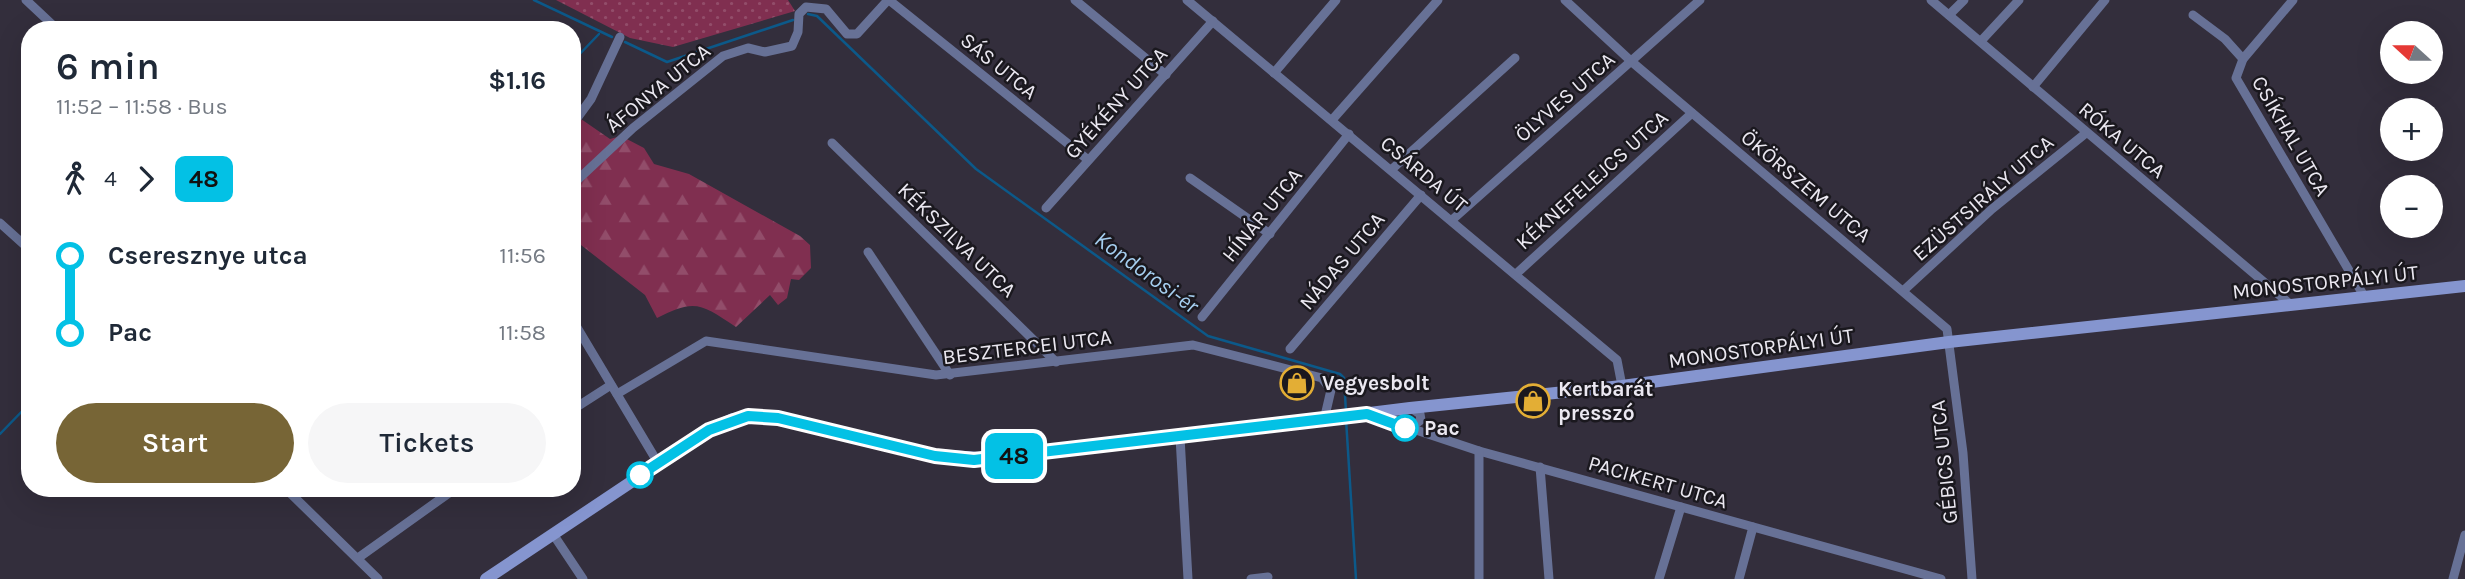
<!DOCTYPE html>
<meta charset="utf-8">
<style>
body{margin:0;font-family:Karla,sans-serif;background:#f6f6f7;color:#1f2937;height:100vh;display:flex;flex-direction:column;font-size:26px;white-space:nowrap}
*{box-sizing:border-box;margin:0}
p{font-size:23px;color:#747a83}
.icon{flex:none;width:38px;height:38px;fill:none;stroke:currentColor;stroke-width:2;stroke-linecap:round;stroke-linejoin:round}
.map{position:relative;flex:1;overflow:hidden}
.drawer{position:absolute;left:21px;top:21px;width:560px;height:476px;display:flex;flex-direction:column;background:#fff;border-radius:28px;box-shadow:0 7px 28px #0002}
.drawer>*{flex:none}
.badge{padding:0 14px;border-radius:10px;font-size:24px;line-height:46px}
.needle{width:46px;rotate:291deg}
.fabs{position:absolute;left:2380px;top:21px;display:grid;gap:14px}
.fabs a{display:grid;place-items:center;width:63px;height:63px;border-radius:50%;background:#fff;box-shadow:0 7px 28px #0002;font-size:35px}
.map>.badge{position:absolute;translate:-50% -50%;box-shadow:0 0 0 4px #fff}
.legs{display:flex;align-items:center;gap:10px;height:77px;padding:0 35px;font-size:23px}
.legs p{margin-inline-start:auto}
.overview{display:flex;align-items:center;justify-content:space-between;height:119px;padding:0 35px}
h1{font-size:38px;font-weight:600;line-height:52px}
.primary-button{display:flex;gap:14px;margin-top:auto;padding:14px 35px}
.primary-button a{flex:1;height:80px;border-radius:42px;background:#776536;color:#fff;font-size:28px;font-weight:600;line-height:80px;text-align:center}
.primary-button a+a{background:#f6f6f7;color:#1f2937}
ul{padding:0 35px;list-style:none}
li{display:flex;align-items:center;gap:24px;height:77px;font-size:26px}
li i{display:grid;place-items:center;width:10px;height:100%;margin:0 9px;background:currentColor}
li i::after{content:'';width:18px;height:18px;margin:-9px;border:5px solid;border-radius:50%;background:#fff}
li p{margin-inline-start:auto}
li:first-child i{background:linear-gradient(#0000 50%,currentColor 0)}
li:last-child i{background:linear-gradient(currentColor 50%,#0000 0)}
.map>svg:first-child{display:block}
.grass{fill:url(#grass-dots)}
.forest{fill:url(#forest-firs)}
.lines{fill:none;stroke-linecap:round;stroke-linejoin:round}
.stream{stroke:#0c5989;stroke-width:2.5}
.street{stroke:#677196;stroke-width:9}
.secondary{stroke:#8595cf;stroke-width:12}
.line-1-casing{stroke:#fff;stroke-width:16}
.line-1{stroke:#03c1e5;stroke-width:10}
.stop-1-dot{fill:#fff;stroke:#03c1e5;stroke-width:3.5}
.labels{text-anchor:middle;stroke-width:5;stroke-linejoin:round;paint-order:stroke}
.street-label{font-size:21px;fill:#ebe8f1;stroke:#1a181e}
.poi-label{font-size:21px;font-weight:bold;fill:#ebe8f1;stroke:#1a181e;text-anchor:start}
.stop-label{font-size:21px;font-weight:bold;fill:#ebe8f1;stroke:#1a181e;text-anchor:start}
.water-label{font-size:23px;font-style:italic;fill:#a5ceef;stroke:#1a181e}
</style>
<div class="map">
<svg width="2465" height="579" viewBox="0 0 2465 579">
<defs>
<pattern id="grass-dots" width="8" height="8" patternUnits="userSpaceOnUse" patternTransform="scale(1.75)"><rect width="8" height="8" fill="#802f50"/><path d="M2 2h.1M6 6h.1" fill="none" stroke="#924d6a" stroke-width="1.8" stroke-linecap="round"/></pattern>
<pattern id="forest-firs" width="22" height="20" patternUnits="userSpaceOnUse" patternTransform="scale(1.75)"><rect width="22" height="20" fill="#802f50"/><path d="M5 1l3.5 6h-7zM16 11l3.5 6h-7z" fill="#924d6a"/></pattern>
</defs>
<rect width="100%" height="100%" fill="#332e3c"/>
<polygon class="grass" points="556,0 788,0 795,11 673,47 630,38"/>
<path class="forest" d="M581 119 610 139 621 136 644 148 654 164 689 174 800 236 810 245 811 268 799 280 791 279 787 298 778 305 770 295 736 327C702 304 695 298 657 318L645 295 572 238V131Z"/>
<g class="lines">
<g class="stream">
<polyline points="534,0 612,37"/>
<polyline points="808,14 817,16 976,169 1208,336 1340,374 1344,378 1346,412"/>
<polyline points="625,42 667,62 793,20"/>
<polyline points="572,62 599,34"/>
<polyline points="1346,419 1356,579"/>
<polyline points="0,434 30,403"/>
</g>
<g class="street">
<polyline points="26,0 58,30"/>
<polyline points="889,0 1087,159"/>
<polyline points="1075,0 1166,75"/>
<polyline points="1187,0 1617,360 1622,386"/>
<polyline points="1565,0 1632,62 1947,329 1963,453 1972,579"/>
<polyline points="1931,0 2291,305"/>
<polyline points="2293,0 2243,59 2236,78 2364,296"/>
<polyline points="1949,15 1964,0"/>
<polyline points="2193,15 2225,39 2243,59"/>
<polyline points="1981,41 2019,0"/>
<polyline points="1274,73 1336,0"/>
<polyline points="2033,87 2105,0"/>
<polyline points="1332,120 1438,0"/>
<polyline points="572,125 591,99 620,37"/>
<polyline points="832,143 1056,362"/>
<polyline points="1391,170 1515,58"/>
<polyline points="1190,178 1270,234"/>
<polyline points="572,185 633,128 723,56 748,48 765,52 792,46 798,32 799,14 806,7 826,9 847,34 857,34 888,0"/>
<polyline points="1046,208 1213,21"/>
<polyline points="1452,220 1700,0"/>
<polyline points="0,223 30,250"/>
<polyline points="868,252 950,375"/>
<polyline points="1516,274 1692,113"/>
<polyline points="1903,291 1992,209 2086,133"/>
<polyline points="1202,317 1349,134"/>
<polyline points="572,319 658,463"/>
<polyline points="1290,349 1421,195"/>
<polyline points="617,394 706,341 936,375 1193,345 1322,378 1331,390 1324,420"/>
<polyline points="572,410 611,385"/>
<polyline points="1368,414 1479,451 1941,579"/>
<polyline points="1409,429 1421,420 1420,414 1411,408"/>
<polyline points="1180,437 1188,579"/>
<polyline points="1479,451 1479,579"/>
<polyline points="1540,467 1549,579"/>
<polyline points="285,488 378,579"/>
<polyline points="553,534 583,579"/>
<polyline points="358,558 456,488"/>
<polyline points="1251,579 1268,577"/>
<polyline points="1659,579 1681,507"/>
<polyline points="1739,579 1753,527"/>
<polyline points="2453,579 2465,535"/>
</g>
<polyline class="secondary" points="486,579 709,430 733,419 763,416 935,455 995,459 1410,408 1622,386 1949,342 2465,286"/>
</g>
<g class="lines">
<defs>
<polyline id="line-1" points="640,475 709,430 748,416 778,418 935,456 974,460 1367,414 1405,428"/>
</defs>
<use href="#line-1" class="line-1-casing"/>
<use href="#line-1" class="line-1"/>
</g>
<defs>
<symbol id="shop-ring" viewBox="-11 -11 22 22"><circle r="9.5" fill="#1a181e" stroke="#e3ae35" stroke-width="1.5"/><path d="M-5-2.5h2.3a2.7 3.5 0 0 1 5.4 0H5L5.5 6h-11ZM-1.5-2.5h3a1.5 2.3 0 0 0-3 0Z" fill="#e3ae35"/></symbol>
</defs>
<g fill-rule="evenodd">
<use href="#shop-ring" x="1278" y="364" width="38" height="38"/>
<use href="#shop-ring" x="1514" y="382" width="38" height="38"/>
</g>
<g class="stop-1-dot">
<circle cx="1405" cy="428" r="12"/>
<circle cx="640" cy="475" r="12"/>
</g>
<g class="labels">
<g class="street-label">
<text transform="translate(999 66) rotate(39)" y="7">SÁS UTCA</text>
<text transform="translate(658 88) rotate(-39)" y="7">ÁFONYA UTCA</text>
<text transform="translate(1565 97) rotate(-41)" y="7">ÖLYVES UTCA</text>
<text transform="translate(1116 103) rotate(-48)" y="7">GYÉKÉNY UTCA</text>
<text transform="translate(2291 136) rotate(60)" y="7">CSÍKHAL UTCA</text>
<text transform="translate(2122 140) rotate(40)" y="7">RÓKA UTCA</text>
<text transform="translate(1424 174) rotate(40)" y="7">CSÁRDA ÚT</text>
<text transform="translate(1592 180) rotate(-42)" y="7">KÉKNEFELEJCS UTCA</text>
<text transform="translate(1806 186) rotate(40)" y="7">ÖKÖRSZEM UTCA</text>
<text transform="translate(1983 198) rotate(-41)" y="7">EZÜSTSIRÁLY UTCA</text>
<text transform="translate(1262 215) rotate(-51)" y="7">HÍNÁR UTCA</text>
<text transform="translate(957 240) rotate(44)" y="7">KÉKSZILVA UTCA</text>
<text transform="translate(1342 261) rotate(-50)" y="7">NÁDAS UTCA</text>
<text transform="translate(2325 282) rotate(-6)" y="7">MONOSTORPÁLYI ÚT</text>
<text transform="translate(1027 347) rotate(-7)" y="7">BESZTERCEI UTCA</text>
<text transform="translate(1761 348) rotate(-8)" y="7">MONOSTORPÁLYI ÚT</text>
<text transform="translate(1944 462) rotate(-96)" y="7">GÉBICS UTCA</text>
<text transform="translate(1658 482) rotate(16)" y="7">PACIKERT UTCA</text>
</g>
<g class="poi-label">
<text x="1322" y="390">Vegyesbolt</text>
<text x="1558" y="396">Kertbarát<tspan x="1558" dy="24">presszó</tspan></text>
</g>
<g class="stop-label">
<text x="1424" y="435">Pac</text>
</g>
<g class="water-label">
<text transform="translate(1147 272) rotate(36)" y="8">Kondorosi-ér</text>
</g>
</g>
</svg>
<div class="fabs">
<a><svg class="needle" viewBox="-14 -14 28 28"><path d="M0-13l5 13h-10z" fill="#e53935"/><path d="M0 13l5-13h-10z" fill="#747a83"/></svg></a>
<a>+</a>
<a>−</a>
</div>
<b class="badge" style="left:1014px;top:456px;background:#03c1e5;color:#111">48</b>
<section class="drawer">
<div class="overview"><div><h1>6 min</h1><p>11:52 – 11:58 · Bus</p></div><b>$1.16</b></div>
<div class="legs"><svg class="icon" aria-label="walk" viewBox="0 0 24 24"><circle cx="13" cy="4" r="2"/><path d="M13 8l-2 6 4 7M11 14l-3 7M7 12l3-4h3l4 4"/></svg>4<svg class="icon" aria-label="forward" viewBox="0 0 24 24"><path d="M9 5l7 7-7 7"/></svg><b class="badge" style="background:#03c1e5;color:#111">48</b></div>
<ul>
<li><i style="color:#03c1e5"></i><b>Cseresznye utca</b><p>11:56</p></li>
<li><i style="color:#03c1e5"></i><b>Pac</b><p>11:58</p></li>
</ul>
<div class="primary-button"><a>Start</a><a>Tickets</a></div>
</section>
</div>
